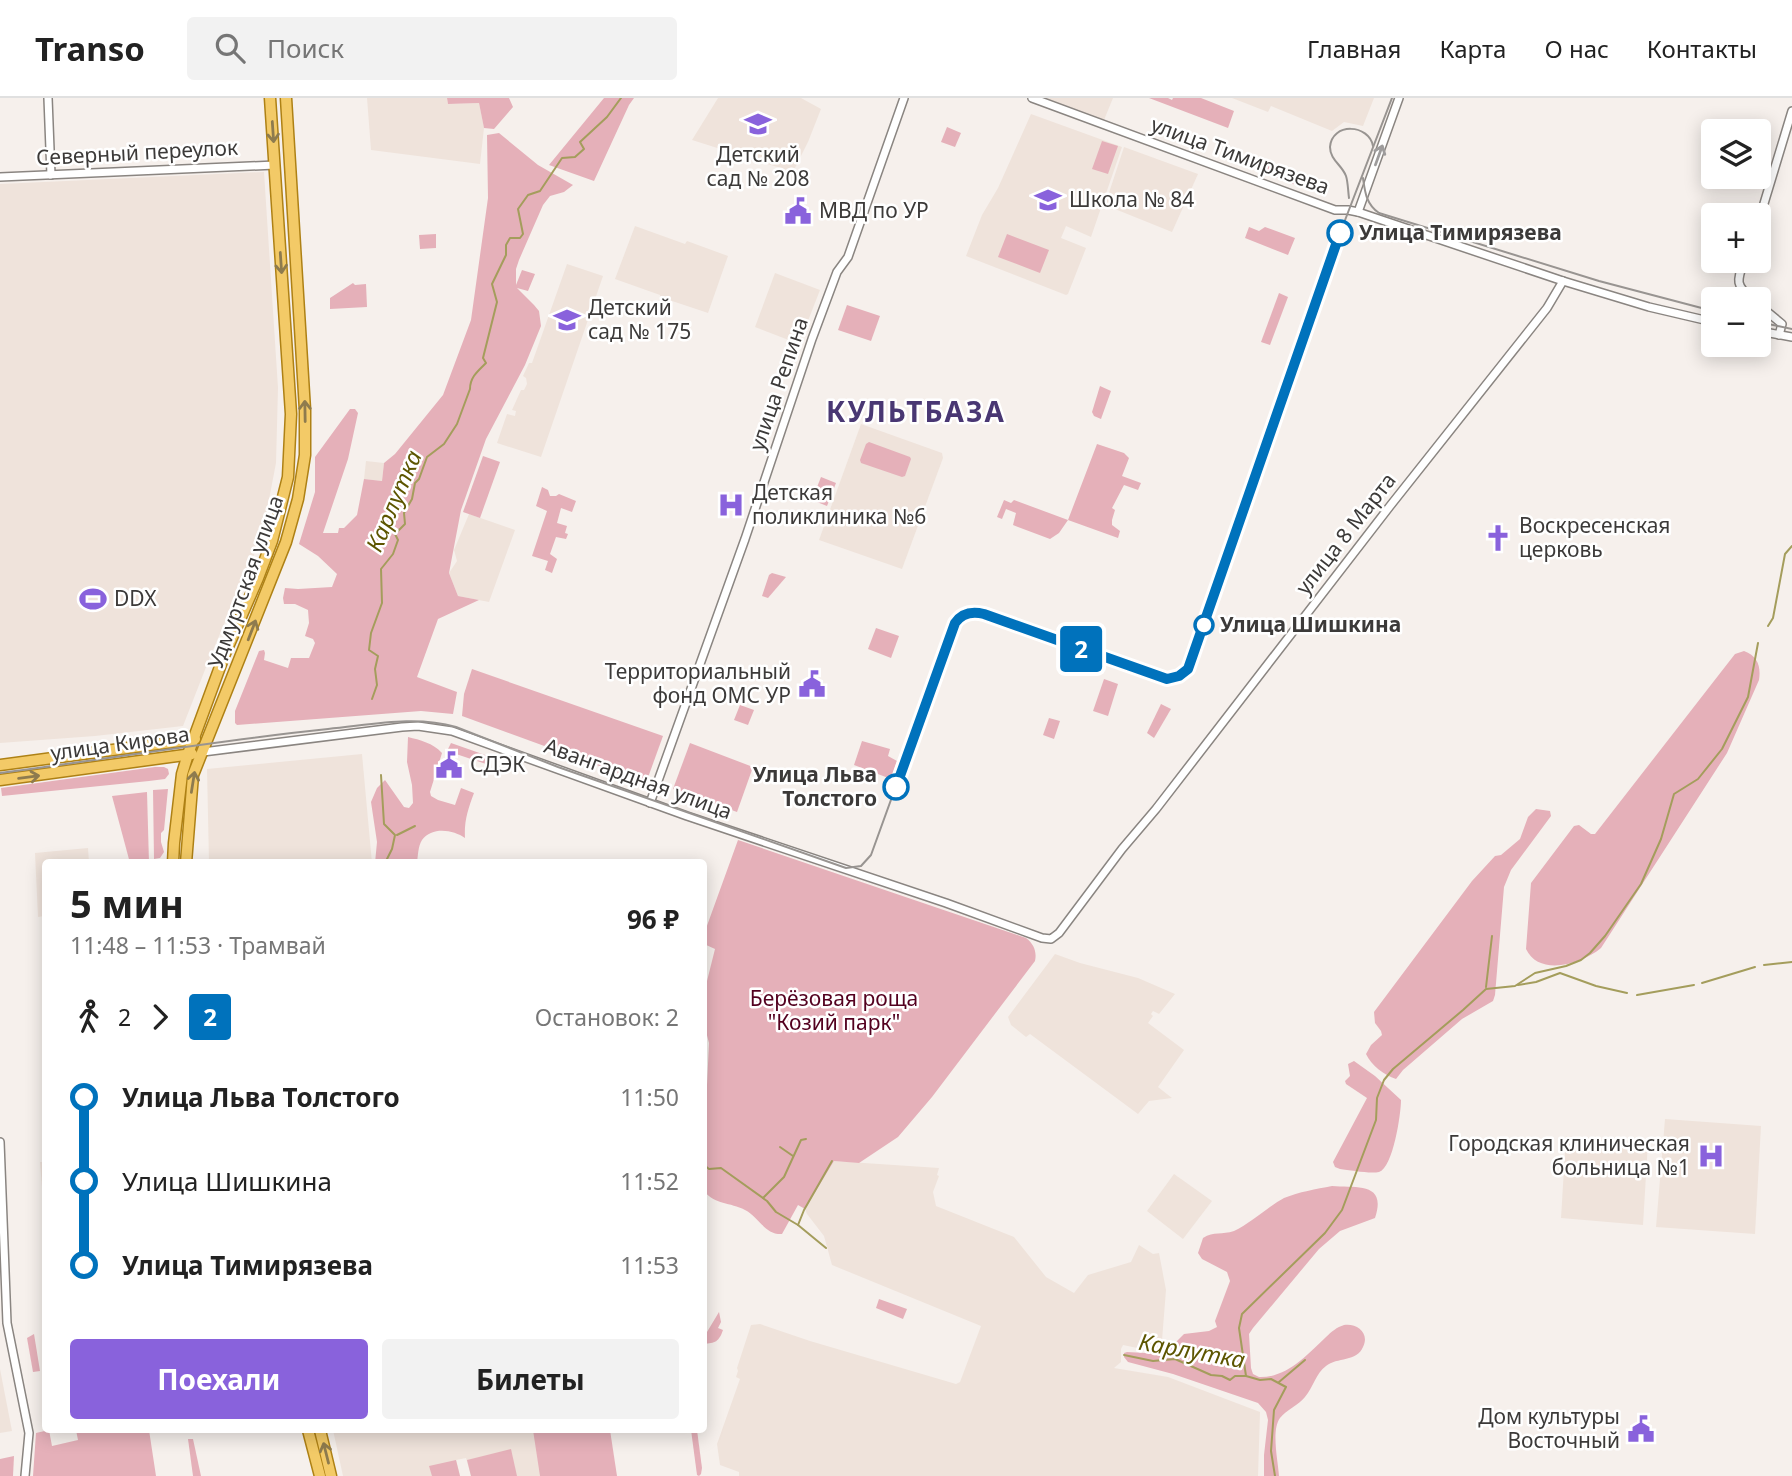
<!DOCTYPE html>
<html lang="ru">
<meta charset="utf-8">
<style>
body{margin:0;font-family:"Noto Sans",sans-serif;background:#f2f2f2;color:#222;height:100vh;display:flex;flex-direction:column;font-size:26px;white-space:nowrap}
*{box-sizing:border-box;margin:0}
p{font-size:23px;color:#767676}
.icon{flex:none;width:38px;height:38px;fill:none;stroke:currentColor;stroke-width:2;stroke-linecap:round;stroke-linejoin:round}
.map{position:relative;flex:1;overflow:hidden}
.side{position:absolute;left:42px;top:761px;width:665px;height:574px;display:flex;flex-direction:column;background:#fff;border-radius:7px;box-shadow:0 4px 18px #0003}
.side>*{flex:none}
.badge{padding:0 14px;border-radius:5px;font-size:24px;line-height:46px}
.controls{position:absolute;left:1701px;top:21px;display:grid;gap:14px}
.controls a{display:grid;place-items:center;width:70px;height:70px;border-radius:7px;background:#fff;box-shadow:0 4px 18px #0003;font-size:35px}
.map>.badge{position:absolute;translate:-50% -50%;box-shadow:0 0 0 4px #fff}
.legs{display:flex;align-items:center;gap:10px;height:77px;padding:0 28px;font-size:23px}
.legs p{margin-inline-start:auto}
.headline{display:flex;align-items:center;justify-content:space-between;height:119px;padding:0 28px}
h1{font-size:38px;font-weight:700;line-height:52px}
.action{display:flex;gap:14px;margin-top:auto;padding:14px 28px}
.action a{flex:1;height:80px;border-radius:7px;background:#8962dc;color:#fff;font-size:28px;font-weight:700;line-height:80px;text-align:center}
.action a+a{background:#f2f2f2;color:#222}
ul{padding:0 28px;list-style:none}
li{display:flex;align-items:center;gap:24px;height:84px;font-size:26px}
li i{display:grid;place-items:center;width:10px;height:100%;margin:0 9px;background:currentColor}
li i::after{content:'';width:18px;height:18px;margin:-9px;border:5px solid;border-radius:50%;background:#fff}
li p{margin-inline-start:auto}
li:first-child i{background:linear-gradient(#0000 50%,currentColor 0)}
li:last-child i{background:linear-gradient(currentColor 50%,#0000 0)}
header{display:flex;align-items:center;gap:42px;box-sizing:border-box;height:98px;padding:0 35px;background:#fff;border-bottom:2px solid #e0e0e0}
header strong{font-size:33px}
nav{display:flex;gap:38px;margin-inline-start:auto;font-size:24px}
.search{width:490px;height:63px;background:#f2f2f2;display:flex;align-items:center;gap:18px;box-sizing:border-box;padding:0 24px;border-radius:7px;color:#767676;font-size:26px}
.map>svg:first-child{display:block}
.built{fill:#efe3db}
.green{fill:#e5b0b9}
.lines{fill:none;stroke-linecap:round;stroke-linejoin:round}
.stream{stroke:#a49d5c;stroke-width:2}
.tertiary-casing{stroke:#8a8581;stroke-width:10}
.primary-casing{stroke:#ae8115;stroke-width:13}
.tertiary{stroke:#fff;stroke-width:7}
.primary{stroke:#f3ca67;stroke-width:10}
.tram{stroke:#989491;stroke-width:2}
.oneway{stroke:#8e7b4e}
.oneway2{stroke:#9e9c9c}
.line-1-casing{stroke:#fff;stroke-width:16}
.line-1{stroke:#0072bc;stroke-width:10}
.stop-1-dot{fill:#fff;stroke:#0072bc;stroke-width:3.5}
.labels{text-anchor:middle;stroke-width:5;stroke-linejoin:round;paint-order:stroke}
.street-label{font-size:21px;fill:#3c3a39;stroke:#fff}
.poi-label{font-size:21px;fill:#3c3a39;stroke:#fff;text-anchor:start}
.stop-label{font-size:21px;font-weight:bold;fill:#3c3a39;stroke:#fff;text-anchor:start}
.park-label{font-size:21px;fill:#53001f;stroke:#fff}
.water-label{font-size:23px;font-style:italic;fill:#5d5500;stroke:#fff}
.district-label{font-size:28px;font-weight:bold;letter-spacing:2px;fill:#493773;stroke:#fff}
</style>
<header>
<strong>Transo</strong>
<div class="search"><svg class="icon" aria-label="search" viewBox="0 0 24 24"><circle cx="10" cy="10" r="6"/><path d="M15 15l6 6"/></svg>Поиск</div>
<nav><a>Главная</a><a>Карта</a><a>О нас</a><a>Контакты</a></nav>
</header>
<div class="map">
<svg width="1792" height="1378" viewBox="0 0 1792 1378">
<rect width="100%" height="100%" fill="#f6f0ec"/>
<g class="built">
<polygon points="367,0 447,0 448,6 479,5 484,30 480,66 371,52"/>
<polygon points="718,0 801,0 821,11 808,44 793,74 692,42"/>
<polygon points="1045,0 1113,0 1104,22"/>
<polygon points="1232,0 1374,0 1363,28 1344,24 1332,33 1271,8 1268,14"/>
<polygon points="1031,16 1122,49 1091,139 1066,128 1061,140 1086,150 1068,196 1066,197 966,158 982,117 998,90"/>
<polygon points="1124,49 1198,76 1172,134 1105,107"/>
<polygon points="264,74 278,290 276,365 262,438 210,559 183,628 95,638 0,645 0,86"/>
<polygon points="635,128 685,146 687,143 728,158 708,215 660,199 660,197 615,181"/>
<polygon points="567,166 603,178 541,359 497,345 507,316 515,318 516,313 512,312 521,292 524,292 527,286 526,280 523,278 529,265 532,265"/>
<polygon points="775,175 820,192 799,246 755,229"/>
<polygon points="861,326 942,355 943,360 902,471 819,442"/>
<polygon points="366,363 384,365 382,383 364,381"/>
<polygon points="469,416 515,432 489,504 458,498 449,475 457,463 454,452"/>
<polygon points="362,656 372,765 209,765 207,671"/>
<polygon points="88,750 89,765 46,765 45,818 38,819 35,755"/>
<polygon points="1055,856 1080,865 1138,880 1175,896 1159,916 1153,913 1151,916 1153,918 1148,925 1184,952 1158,989 1172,1000 1149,1003 1138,1016 1030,936 1026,939 1011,927 1008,919"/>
<polygon points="1665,1021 1761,1028 1755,1136 1656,1129"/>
<polygon points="1566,1038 1648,1044 1643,1127 1561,1120"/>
<polygon points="834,1063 939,1070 937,1077 939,1078 933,1094 936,1108 1014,1139 1046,1179 1074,1195 1088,1177 1131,1164 1139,1147 1153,1156 1159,1155 1166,1192 1161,1255 1123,1247 1121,1251 1121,1264 1114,1270 1168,1279 1260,1314 1258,1378 739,1378 739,1374 720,1367 717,1346 740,1281 736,1279 738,1273 737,1270 751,1227 760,1226 810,1243 956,1286 960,1284 981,1228 832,1167 824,1138 807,1116 805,1111"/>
<polygon points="40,1064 45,1064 46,1116 44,1116"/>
<polygon points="1174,1076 1212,1103 1183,1141 1147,1113"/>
<polygon points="0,1271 12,1333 0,1335"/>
<polygon points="333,1332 602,1332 610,1378 471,1378 466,1360 456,1362 460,1378 343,1378"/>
</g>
<g class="green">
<polygon points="447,0 509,0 513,9 494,31 484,30 479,5 448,6"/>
<polygon points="604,0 634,0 629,7 594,83 549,67"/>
<polygon points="1149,0 1168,0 1172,2 1173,0 1201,0 1234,13 1228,30"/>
<polygon points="947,29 961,35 955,49 941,44"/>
<polygon points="499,35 538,67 573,87 564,94 550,98 543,107 519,162 516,171 516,187 522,172 535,176 528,193 517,190 534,207 539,213 541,228 525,267 486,341 461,412 449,475 458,498 479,502 438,521 417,579 457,594 453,616 421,613 237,627 235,625 235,613 259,553 264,552 265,555 264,562 288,570 291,560 309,560 315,545 313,541 305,538 309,525 308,512 295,506 284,506 283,500 285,490 298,491 332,489 337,476 318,458 299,446 315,394 315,359 350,311 355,311 358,315 348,361 323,435 338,435 339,430 344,430 357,417 364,381 382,383 384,365 395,356 443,297 471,222 488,100 487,37"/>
<polygon points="1102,43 1118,48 1108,76 1092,71"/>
<polygon points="1252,62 1309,83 1306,91 1249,69"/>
<polygon points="1249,129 1259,133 1265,129 1295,140 1288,157 1245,140"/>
<polygon points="436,136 436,150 420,151 419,137"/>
<polygon points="1007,136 1049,152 1040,175 998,159"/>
<polygon points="353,185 355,187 366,186 367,209 330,211 330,200"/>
<polygon points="1279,195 1288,199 1270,247 1261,244"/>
<polygon points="847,207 880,218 871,243 838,232"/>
<polygon points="1100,288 1111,293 1101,321 1094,318 1092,314"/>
<polygon points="869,344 910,359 911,361 905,378 902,379 861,365 860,362 866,346"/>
<polygon points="1097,346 1124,355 1129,360 1122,378 1141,385 1138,392 1124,387 1112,410 1115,412 1112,422 1112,427 1120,433 1118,440 1068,422 1059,435 1050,441 1013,427 1016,415 1006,411 1002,421 997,419 1004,402 1011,405 1014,402 1068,422"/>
<polygon points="483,358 500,364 480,420 463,414"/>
<polygon points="821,379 836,385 827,408 812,402"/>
<polygon points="542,389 548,392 550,398 556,398 559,396 576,403 572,414 561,410 557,425 567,428 565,435 568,436 566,441 556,439 550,456 557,461 552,475 545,472 548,463 532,458 547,413 536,408"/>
<polygon points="772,475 786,479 768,500 762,498 769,477"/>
<polygon points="876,530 899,538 891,560 868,551"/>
<path d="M1744 553C1758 558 1761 569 1759 582L1727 655 1601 850C1582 866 1539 879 1526 851L1531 785 1574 728 1579 727 1591 736H1595L1735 556Z"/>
<polygon points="472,571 663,638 646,685 462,618 464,596"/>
<polygon points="1104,581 1118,586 1108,618 1093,613"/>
<polygon points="1161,606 1171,611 1154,640 1147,635"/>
<polygon points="740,607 754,612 748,627 734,622"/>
<polygon points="1049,620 1060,623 1054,641 1043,637"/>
<path d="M408 639C420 642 433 645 442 655L430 694 431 698 438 702 455 707 461 690 474 695C468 711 464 723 465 740 454 732 432 728 422 742 418 748 418 758 417 765H375L377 744 371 704 377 690 385 682 404 709 409 710 413 705 412 687 407 664Z"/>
<polygon points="862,643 890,651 888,658 897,663 891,681 854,667"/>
<polygon points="451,645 488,658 486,666 447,653"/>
<polygon points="690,645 753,669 737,714 673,691"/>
<polygon points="155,669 164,669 168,671 169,676 165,681 149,683 2,698 1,690"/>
<polygon points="168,691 164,732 161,735 161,744 164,754 160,760 154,761 153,692"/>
<polygon points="147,694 149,765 130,765 112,698"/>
<path d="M1536 711 1550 713 1551 718 1511 772 1504 789 1495 897 1493 903 1462 921 1403 972 1396 981C1384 977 1371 967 1366 956L1371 947 1382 937 1381 933 1375 925 1374 914 1472 783 1495 758 1501 757 1520 741 1528 719Z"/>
<path d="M738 742 1026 840C1034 846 1037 854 1035 863L932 999 898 1039 859 1065 834 1063 805 1111 798 1107 782 1136C765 1137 759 1119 745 1112 730 1104 715 1107 704 1093V988L707 987 709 945 704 926V895L715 851 704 846V836Z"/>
<path d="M1354 963 1375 978 1401 1002C1401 1016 1393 1070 1379 1074 1370 1076 1350 1072 1340 1071L1335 1069 1333 1064 1367 1000 1346 986 1345 983 1350 978 1348 966Z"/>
<path d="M1332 1088C1357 1090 1387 1084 1375 1120L1340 1133 1319 1151 1253 1230 1249 1236 1251 1270 1253 1276 1259 1279C1287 1280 1307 1257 1326 1239 1331 1234 1337 1229 1344 1227 1357 1225 1370 1235 1363 1249 1357 1264 1337 1259 1326 1268 1316 1275 1313 1290 1305 1299 1299 1307 1286 1312 1280 1320 1271 1332 1278 1363 1279 1378H1264V1357L1268 1322 1266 1314 1258 1305 1173 1276 1128 1264 1124 1259V1255L1127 1254 1164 1256 1184 1236 1209 1233 1217 1229 1215 1223 1230 1183 1227 1174 1202 1161 1198 1155 1203 1140C1214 1133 1222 1137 1234 1133 1250 1126 1269 1108 1284 1100 1299 1094 1316 1091 1332 1088Z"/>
<polygon points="879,1201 907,1211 903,1221 876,1210"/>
<path d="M719 1214 721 1224 718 1230 723 1232C719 1244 715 1245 704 1246V1239Z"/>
<polygon points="34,1236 40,1273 33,1274 27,1240"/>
<polygon points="49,1332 52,1348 78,1342 76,1332 149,1332 156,1378 33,1378 36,1335"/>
<polygon points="533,1332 610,1332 617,1378 540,1378"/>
<polygon points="691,1332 697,1332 702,1370 701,1376 699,1378 697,1377"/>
<polygon points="188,1341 193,1341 201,1378 193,1378"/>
<polygon points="511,1351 517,1378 471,1378 467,1362"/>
<polygon points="14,1358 13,1378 0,1378 0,1361"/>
<polygon points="456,1362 460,1378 432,1378 429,1368"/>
</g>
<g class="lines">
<g class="stream">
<polyline points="1768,528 1773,520 1785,456 1792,448"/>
<path d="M372 601 377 587 375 571 378 558 369 552 371 535 382 505 381 471 393 456 398 442 395 436 405 426 404 415 412 401 415 385 419 381 427 359 444 346 457 326 470 291C470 279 478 273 486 265L483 260 497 204 492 186 506 157V147L510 140H520L523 136 518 111 528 97 540 93 562 60 575 59 584 51 580 44 607 19 621 0"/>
<polyline points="381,677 384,726 395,737 392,751 385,765"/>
<polyline points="397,737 415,728"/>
<polyline points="1764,867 1792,864"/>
<polyline points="1702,885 1755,869"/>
<polyline points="1518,887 1536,884 1560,875 1596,888 1627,895"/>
<polyline points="1486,889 1492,838"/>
<polyline points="1637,897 1694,887"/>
<polyline points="780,1049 793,1058"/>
<polyline points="704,1067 709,1071 721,1070 767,1103 776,1114 798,1127 826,1150"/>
<polyline points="763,1100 784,1079 801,1042 806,1041"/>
<polyline points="798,1127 804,1112 832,1063"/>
<polyline points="1124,1257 1153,1263 1175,1261 1211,1277 1222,1278 1230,1282 1235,1278 1246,1278 1260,1282 1271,1281 1286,1289 1274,1312 1271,1353 1275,1378"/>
<polyline points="1246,1278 1239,1230 1242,1216 1325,1135 1342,1112 1376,1022 1377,1000 1384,982 1393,971 1463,912 1486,891 1515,888 1535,875 1566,868 1581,862 1590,855 1605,838 1641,786 1661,741 1674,696 1698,681 1722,651 1748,599 1758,545"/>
<polyline points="1279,1284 1305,1262"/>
</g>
<defs>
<g id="tertiary">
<polyline points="48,0 51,77"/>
<polyline points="1032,0 1335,112 1348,112 1358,114 1563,183 1649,209 1713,224"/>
<polyline points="0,79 275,67"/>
<polyline points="1358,114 1399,0"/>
<polyline points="1759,122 1792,13"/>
<path d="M1744 163C1737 183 1735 187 1752 201"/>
<polyline points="1759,207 1782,226 1779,237"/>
<polyline points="1759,233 1792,239"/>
<polyline points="203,654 402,629 418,628 452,633 687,718 946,805 1042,840 1051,841 1059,835 1122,751 1156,711 1390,408 1547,210 1563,183"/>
<polyline points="650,705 745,441 812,241 837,174 848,159 904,0"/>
<polyline points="0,1044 7,1225 29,1335 25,1378"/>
</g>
<g id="primary">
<polyline points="0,667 195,641"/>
<polyline points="0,682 192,656"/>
<polyline points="173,765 174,745 182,676 188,656 224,558 258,480 272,443 288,379 291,316 270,0"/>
<polyline points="186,765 193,677 286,444 298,401 305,357 305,312 286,0"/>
<polyline points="308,1332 320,1378"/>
<polyline points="320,1332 331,1378"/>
</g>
</defs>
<use href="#tertiary" class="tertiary-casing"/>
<use href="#primary" class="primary-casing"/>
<use href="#tertiary" class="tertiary"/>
<use href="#primary" class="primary"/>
<g class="tram">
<path d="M1363 80C1365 94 1366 106 1379 115L1599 183 1713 213"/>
<path d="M1349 100C1348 93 1348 84 1346 78 1342 67 1330 62 1330 49 1332 24 1369 26 1373 48"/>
<polyline points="1759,224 1792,231"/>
<path d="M0 675C109 661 219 642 328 631 371 627 414 617 456 629L558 669 846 770 861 768 871 757 955 525C962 515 972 512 983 516L1167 581 1179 578 1188 571 1332 156 1392 0"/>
</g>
</g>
<defs><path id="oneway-shaft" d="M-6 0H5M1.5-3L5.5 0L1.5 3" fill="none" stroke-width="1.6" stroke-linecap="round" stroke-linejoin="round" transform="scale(1.75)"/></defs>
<g class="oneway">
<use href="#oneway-shaft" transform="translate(273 34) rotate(86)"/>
<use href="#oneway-shaft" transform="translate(281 165) rotate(86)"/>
<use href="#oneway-shaft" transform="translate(305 313) rotate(-91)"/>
<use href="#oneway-shaft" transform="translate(252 532) rotate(-69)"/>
<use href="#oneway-shaft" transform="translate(29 679) rotate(-7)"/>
<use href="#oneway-shaft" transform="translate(193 684) rotate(-81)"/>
<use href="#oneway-shaft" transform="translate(326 1355) rotate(-104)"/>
</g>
<use class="oneway2" href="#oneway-shaft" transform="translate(1379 57) rotate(-70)"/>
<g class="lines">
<defs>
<path id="line-1" d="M896 689 955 525C962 515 972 513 984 516L1167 581 1179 578 1188 571 1340 135"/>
</defs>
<use href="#line-1" class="line-1-casing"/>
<use href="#line-1" class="line-1"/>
</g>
<defs>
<symbol id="school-bare" viewBox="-9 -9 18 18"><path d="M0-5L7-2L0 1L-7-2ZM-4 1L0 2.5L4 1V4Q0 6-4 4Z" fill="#8962dc" stroke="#fff" stroke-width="2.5" paint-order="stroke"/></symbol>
<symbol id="civic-bare" viewBox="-9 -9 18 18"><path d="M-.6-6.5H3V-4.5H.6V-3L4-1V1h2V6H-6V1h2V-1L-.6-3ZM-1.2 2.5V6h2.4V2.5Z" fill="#8962dc" stroke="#fff" stroke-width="2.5" paint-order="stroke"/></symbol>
<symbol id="hospital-bare" viewBox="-9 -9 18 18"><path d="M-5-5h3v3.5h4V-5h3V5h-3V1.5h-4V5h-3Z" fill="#8962dc" stroke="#fff" stroke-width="2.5" paint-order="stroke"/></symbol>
<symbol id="church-bare" viewBox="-9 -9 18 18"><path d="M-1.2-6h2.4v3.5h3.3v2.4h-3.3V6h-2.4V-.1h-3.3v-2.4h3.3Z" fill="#8962dc" stroke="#fff" stroke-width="2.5" paint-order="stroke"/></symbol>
<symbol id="stadium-bare" viewBox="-9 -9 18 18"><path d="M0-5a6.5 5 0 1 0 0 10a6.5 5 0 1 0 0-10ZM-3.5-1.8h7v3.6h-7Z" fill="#8962dc" stroke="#fff" stroke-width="2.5" paint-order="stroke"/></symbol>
</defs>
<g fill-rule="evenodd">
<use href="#school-bare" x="739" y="7" width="38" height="38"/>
<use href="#school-bare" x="1029" y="83" width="38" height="38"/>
<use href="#civic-bare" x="779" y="94" width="38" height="38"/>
<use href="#school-bare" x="548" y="203" width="38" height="38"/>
<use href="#hospital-bare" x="712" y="388" width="38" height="38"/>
<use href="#church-bare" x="1479" y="421" width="38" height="38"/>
<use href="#stadium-bare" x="74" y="482" width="38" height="38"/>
<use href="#civic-bare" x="793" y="567" width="38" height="38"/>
<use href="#civic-bare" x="430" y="648" width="38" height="38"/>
<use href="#hospital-bare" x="1692" y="1039" width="38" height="38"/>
<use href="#civic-bare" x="1622" y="1312" width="38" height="38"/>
</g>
<g class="stop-1-dot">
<circle cx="1340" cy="135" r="12"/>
<circle cx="1204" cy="527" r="9"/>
<circle cx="896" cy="689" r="12"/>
</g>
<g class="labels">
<g class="street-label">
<text transform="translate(137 55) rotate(-3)" y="7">Северный переулок</text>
<text transform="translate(1240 58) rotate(20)" y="7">улица Тимирязева</text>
<text transform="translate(779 286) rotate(-71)" y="7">улица Репина</text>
<text transform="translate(1346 436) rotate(-52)" y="7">улица 8 Марта</text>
<text transform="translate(246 484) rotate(-70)" y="7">Удмуртская улица</text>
<text transform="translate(120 646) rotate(-8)" y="7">улица Кирова</text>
<text transform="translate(638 681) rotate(20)" y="7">Авангардная улица</text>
</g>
<g class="poi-label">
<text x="758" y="64" text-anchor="middle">Детский<tspan x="758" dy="24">сад № 208</tspan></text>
<text x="1069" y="109">Школа № 84</text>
<text x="819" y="120">МВД по УР</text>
<text x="588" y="217">Детский<tspan x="588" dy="24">сад № 175</tspan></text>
<text x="752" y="402">Детская<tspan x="752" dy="24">поликлиника №6</tspan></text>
<text x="1519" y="435">Воскресенская<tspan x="1519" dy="24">церковь</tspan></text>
<text x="114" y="508">DDX</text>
<text x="791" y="581" text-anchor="end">Территориальный<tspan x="791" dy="24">фонд ОМС УР</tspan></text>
<text x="470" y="674">СДЭК</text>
<text x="1690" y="1053" text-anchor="end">Городская клиническая<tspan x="1690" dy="24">больница №1</tspan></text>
<text x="1620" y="1326" text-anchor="end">Дом культуры<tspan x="1620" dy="24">Восточный</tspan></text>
</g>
<g class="stop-label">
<text x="1359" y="142">Улица Тимирязева</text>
<text x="1220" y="534">Улица Шишкина</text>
<text x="877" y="684" text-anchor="end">Улица Льва<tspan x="877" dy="24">Толстого</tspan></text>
</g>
<g class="park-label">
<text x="834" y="908">Берёзовая роща<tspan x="834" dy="24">"Козий парк"</tspan></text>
</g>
<g class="water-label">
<text transform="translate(394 403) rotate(-67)" y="8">Карлутка</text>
<text transform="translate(1192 1253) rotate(10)" y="8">Карлутка</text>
</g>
<g class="district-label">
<text x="916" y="324">КУЛЬТБАЗА</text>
</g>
</g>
</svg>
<div class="controls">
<a><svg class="icon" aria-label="layers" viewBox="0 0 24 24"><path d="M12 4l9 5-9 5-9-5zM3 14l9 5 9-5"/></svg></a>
<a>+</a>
<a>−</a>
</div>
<b class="badge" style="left:1081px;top:551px;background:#0072bc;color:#fff">2</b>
<section class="side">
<div class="headline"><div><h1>5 мин</h1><p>11:48 – 11:53 · Трамвай</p></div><b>96 ₽</b></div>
<div class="legs"><svg class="icon" aria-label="walk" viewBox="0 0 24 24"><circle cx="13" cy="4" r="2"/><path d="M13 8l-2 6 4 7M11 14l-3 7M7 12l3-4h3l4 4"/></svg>2<svg class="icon" aria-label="forward" viewBox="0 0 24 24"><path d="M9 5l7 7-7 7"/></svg><b class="badge" style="background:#0072bc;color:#fff">2</b><p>Остановок: 2</p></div>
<ul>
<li><i style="color:#0072bc"></i><b>Улица Льва Толстого</b><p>11:50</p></li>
<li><i style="color:#0072bc"></i><span>Улица Шишкина</span><p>11:52</p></li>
<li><i style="color:#0072bc"></i><b>Улица Тимирязева</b><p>11:53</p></li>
</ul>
<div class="action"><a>Поехали</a><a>Билеты</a></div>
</section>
</div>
